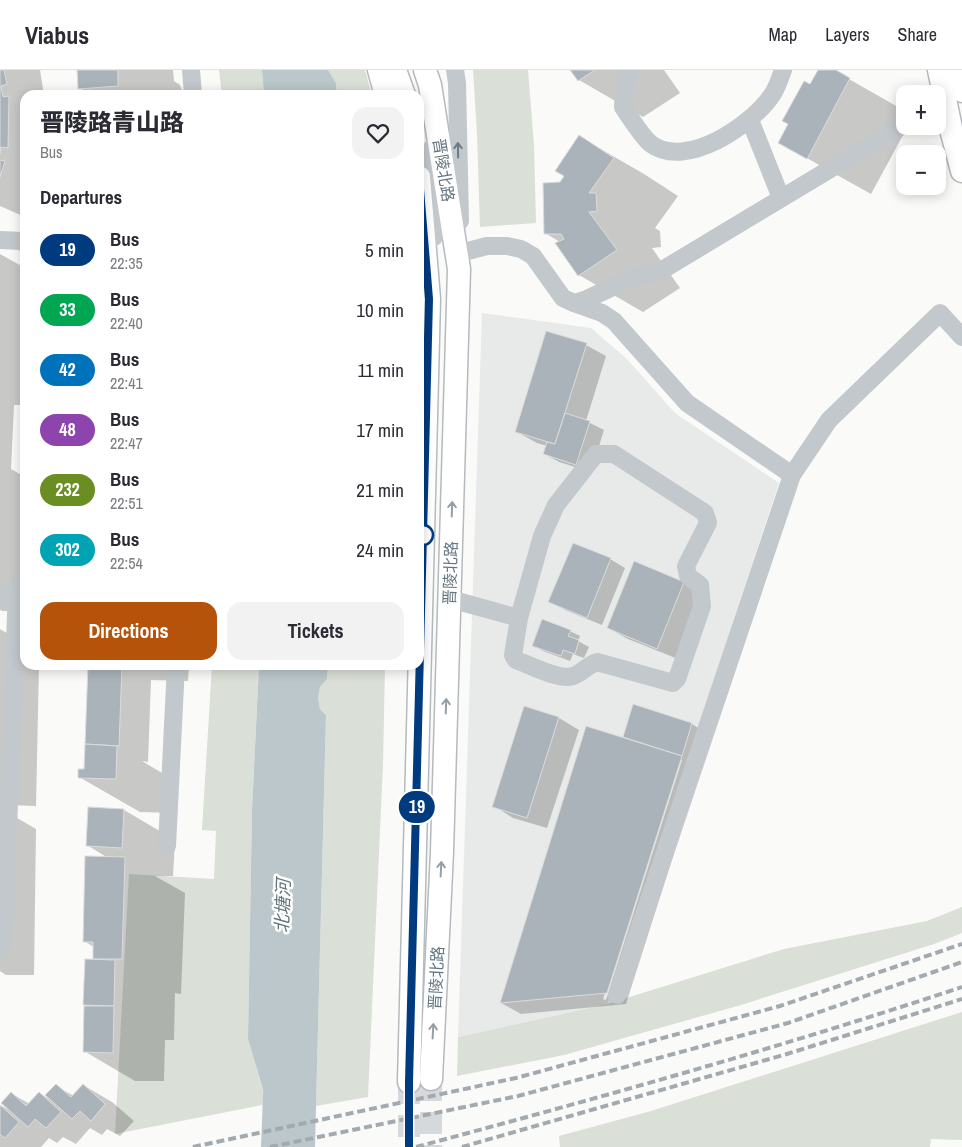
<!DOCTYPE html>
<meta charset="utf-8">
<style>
body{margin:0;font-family:"Archivo Narrow","Noto Sans SC",sans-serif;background:#f2f2f3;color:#2b2b33;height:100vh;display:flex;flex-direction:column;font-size:19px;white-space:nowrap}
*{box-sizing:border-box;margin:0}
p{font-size:16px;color:#7c7c81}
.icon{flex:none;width:28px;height:28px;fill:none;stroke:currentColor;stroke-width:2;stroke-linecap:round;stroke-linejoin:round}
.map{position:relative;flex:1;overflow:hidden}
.panel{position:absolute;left:20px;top:20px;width:404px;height:580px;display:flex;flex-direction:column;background:#fff;border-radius:15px;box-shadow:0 2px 12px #0003}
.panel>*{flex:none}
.badge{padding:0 10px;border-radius:16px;font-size:18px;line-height:32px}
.tools{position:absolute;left:896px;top:15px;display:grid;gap:10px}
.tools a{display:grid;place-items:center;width:50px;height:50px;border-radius:10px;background:#fff;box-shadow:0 2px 12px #0003;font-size:25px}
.map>.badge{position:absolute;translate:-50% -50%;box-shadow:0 0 0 2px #fff}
h2{padding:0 20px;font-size:19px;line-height:45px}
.round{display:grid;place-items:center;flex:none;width:52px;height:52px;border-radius:15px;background:#f2f2f3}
.headline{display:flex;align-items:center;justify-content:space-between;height:85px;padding:0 20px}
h1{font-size:24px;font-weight:800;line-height:38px}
.button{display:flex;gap:10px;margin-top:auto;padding:10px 20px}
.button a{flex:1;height:58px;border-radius:15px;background:#b45309;color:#fff;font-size:20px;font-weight:800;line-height:58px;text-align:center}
.button a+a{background:#f2f2f3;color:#2b2b33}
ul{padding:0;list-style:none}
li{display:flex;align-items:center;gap:15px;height:60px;padding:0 20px}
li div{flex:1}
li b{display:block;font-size:19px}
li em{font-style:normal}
li .badge{min-width:55px;font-weight:700;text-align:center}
header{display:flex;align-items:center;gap:30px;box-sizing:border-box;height:70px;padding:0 25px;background:#fff;border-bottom:1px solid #e1e1e2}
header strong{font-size:24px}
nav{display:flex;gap:28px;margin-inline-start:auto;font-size:18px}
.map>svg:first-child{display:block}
.built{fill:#e8e9e9}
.green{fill:#dadfd7}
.water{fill:#bbc7cb}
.shadow{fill:#0003;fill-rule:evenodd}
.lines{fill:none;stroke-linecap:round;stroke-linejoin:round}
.river{stroke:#bbc7cb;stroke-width:30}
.building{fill:#aab3b9;stroke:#dcdcda}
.major-tunnel{stroke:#d5d9db;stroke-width:22;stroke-dasharray:22 11;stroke-linecap:butt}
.major-casing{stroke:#b5babe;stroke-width:25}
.minor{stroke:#c3c8cc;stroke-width:18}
.major{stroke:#fff;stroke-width:22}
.rail{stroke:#a2aab0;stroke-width:4;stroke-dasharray:8 4;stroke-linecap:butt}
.oneway{stroke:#6a7a87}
.oneway2{stroke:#939fa8}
.line-casing{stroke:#fff;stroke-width:11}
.line{stroke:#003b80;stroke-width:8}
.stop-dot{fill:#fff;stroke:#003b80;stroke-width:2.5}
.labels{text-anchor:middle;stroke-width:5;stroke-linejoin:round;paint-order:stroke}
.street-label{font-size:16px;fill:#657683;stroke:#fff}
.water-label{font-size:18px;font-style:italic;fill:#60757c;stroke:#fff}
</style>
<header>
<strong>Viabus</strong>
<nav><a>Map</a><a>Layers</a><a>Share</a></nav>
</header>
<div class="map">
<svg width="962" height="1077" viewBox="0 0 962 1077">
<rect width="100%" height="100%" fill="#fafaf8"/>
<polygon class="built" points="482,243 591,258 627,289 675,343 779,413 607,934 458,967"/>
<g class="green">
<polygon points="219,0 262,0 264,25 222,25"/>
<polygon points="328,0 365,0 372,25 337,25 336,13"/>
<polygon points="473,0 528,0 534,75 536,153 480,157 477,64"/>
<polygon points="212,595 259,595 252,740 248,969 267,1034 115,1064 129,804 214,809 216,761 202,760"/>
<polygon points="328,595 385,595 383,694 368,1027 316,1036 326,645 320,639 318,628 320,617 327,609"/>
<polygon points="962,837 962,863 934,874 741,935 564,985 457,1006 458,967 607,934 784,879 927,851"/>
<polygon points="962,942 962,1070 931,1069 930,1077 560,1077 559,1066 651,1041"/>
</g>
<g class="water">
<polygon points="262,0 328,0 336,13 337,25 264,25"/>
<polygon points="259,595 328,595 327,609 320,617 318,628 320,639 326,645 315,1077 280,1077 248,969 252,740"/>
</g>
<g class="shadow">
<polygon points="0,0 40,0 44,25 25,25 25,147 0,136"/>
<polygon points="78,0 173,0 174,11 180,15 184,25 92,25 79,18"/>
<polygon points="572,0 664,0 680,23 643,47 579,10"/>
<polygon points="819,0 833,0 905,41 905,56 908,56 871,124 780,73"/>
<polygon points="580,67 644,104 678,126 655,158 660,161 661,177 652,178 680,218 643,242 579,205 560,172 545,163 561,113 565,105"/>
<polygon points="0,184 25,198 25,335 14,335 11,399 25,407 25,541 3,541 0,540"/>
<polygon points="586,275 606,286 586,351 604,360 591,402 559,392 545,384 547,376 537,373 517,362"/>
<polygon points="610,489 625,498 602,555 565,540 550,531"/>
<polygon points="684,513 704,524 678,589 628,569 608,558"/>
<polygon points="0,559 25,574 25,595 39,595 36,736 8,735 0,730"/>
<polygon points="570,561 580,566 578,571 589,577 584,588 573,584 570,591 543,581 534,576"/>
<polygon points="89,595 189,595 188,611 151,610 148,692 142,691 177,712 176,743 140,742 79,707 85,700"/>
<polygon points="525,638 559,648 579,660 547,758 513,748 494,736"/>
<path d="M692 654 706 663 701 699 626 934 521 944 501 933 629 670 624 667ZM679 690H682L606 930 603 929Z"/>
<polygon points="0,738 36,759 34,905 6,905 0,901"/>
<polygon points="124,740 175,770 173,806 155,806 185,823 181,924 175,923 174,970 165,970 164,1011 135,1011 84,981 89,937 85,935 94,891 94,877 84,871 108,788 87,775"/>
<polygon points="83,1015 112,1032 134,1051 120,1066 107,1059 102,1065 90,1058 76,1074 63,1067 57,1073 49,1068 41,1077 0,1077 0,1035 9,1040 12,1024 30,1034 39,1023 51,1030 56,1016 74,1026"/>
</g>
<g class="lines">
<polyline class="river" points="276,1077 278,1025"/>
</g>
<g class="building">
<polygon points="0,0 4,0 7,14 1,16 3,27 9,26 8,78 1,77 0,84"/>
<polygon points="77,0 118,0 118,16 78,19"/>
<polygon points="570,0 595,0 578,11"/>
<polygon points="818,0 836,0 850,8 807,89 778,73 788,54 782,51 804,11 810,14"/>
<polygon points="579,65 614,88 589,123 596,123 597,141 589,142 617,180 578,206 555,173 564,169 561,164 544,164 543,113 560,112 564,106 555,101"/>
<polygon points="0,90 5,91 0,107"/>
<polygon points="546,261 587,273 555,374 515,362"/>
<polygon points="565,343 590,351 576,395 543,384 547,372 555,374"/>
<polygon points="573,473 611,488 587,548 548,532"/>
<polygon points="634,491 684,512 657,579 607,558"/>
<polygon points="542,549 571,560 568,566 579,570 575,584 563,580 561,586 532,576"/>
<polygon points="88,595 122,595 119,676 85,674"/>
<polygon points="633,634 692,653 682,686 623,667"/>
<polygon points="524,636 559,647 527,748 492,737"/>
<polygon points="586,656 682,686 607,923 500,933"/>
<polygon points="85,674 117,676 116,709 78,708 78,699 84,699"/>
<polygon points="88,737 124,739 122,778 86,776"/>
<polygon points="85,786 125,787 122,889 93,889 93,872 83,872"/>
<polygon points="85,889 115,890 114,936 83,935"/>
<polygon points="84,936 114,936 113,983 83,982"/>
<polygon points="56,1014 71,1027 83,1014 105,1034 91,1051 80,1041 72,1049 45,1025"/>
<polygon points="11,1022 26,1036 39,1022 61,1042 46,1058 35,1049 28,1057 1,1033"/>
<polygon points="0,1035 19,1052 5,1068 0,1064"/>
</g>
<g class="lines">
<g class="major-tunnel">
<polyline points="431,1009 431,1077"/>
<polyline points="409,1012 409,1077"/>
</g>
<defs>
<g id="major">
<polyline points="379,0 386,25"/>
<polyline points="395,0 404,25"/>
<polyline points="425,0 430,15 459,199 442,782 431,1009"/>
<polyline points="939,0 952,63 962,101"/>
<polyline points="958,0 962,21"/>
<polyline points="409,1012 429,229 419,107"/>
</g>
</defs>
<use href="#major" class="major-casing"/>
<g class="minor">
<polyline points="191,0 193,25"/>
<polyline points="455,0 457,13 460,151"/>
<path d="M629 0 624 22 623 37C629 46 643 68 651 74 686 100 752 55 772 25 777 18 780 8 783 0"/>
<polyline points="750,50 781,128"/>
<polyline points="432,78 434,167"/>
<polyline points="0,170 22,171 25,174"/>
<polyline points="460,183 487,176 507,176 521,179 533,186 563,228 574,233 587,229 634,207 659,202 905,54"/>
<polyline points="574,233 602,243 614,251 687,333 792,405"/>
<path d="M450 529 519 548 542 466 556 435 596 384H614L705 443 708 453 686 496 688 506 700 515 702 536 677 609 673 613 597 592C588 595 582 603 573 606 560 611 530 595 516 590L513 585 519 548"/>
<polyline points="0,531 17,518 25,502"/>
<polyline points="167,776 176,595"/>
<polyline points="0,880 4,868 17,518"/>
<polyline points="617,925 792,405 829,350 940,243 962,267"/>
</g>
<use href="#major" class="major"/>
<g class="rail">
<polyline points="193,1077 516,1008 780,936 962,874"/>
<polyline points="270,1077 518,1026 788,953 962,892"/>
<path d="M416 1077C599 1028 782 977 962 917"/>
<polyline points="462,1077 787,984 962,929"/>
</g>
</g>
<defs><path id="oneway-shaft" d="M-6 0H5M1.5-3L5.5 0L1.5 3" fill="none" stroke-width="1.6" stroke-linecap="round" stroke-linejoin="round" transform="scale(1.25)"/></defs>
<use class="oneway" href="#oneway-shaft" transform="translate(458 80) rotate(-91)"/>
<g class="oneway2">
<use href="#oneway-shaft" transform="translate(452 439) rotate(-88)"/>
<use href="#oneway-shaft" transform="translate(446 636) rotate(-88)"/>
<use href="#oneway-shaft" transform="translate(441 799) rotate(-87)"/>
<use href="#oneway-shaft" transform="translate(433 961) rotate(-87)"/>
</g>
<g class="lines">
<defs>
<polyline id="line" points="409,1077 409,1012 429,229 419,107"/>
</defs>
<use href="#line" class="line-casing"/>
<use href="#line" class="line"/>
</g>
<circle class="stop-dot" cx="423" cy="465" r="10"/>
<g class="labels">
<g class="street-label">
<text transform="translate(444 100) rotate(81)" y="6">晋陵北路</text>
<text transform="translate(450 503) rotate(-88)" y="6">晋陵北路</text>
<text transform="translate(436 908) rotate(-87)" y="6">晋陵北路</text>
</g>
<g class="water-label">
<text transform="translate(283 836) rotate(-88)" y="6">北塘河</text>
</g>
</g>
</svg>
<div class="tools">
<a>+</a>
<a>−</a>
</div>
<b class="badge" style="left:417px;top:737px;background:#003b80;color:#fff">19</b>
<section class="panel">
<div class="headline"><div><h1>晋陵路青山路</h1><p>Bus</p></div><a class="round"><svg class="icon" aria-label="heart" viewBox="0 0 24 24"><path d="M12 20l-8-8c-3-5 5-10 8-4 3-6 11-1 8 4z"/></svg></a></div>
<h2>Departures</h2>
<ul>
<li><span class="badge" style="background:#003b80;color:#fff">19</span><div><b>Bus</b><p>22:35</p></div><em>5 min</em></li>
<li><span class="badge" style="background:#00a651;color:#fff">33</span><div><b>Bus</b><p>22:40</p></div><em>10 min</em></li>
<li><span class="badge" style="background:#0072bc;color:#fff">42</span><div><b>Bus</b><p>22:41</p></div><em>11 min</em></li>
<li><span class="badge" style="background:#8e44ad;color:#fff">48</span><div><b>Bus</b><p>22:47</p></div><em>17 min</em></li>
<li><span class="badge" style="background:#6b8e23;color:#fff">232</span><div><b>Bus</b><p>22:51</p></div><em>21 min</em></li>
<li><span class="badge" style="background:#00a3b4;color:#fff">302</span><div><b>Bus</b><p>22:54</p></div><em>24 min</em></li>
</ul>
<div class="button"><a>Directions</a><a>Tickets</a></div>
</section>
</div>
